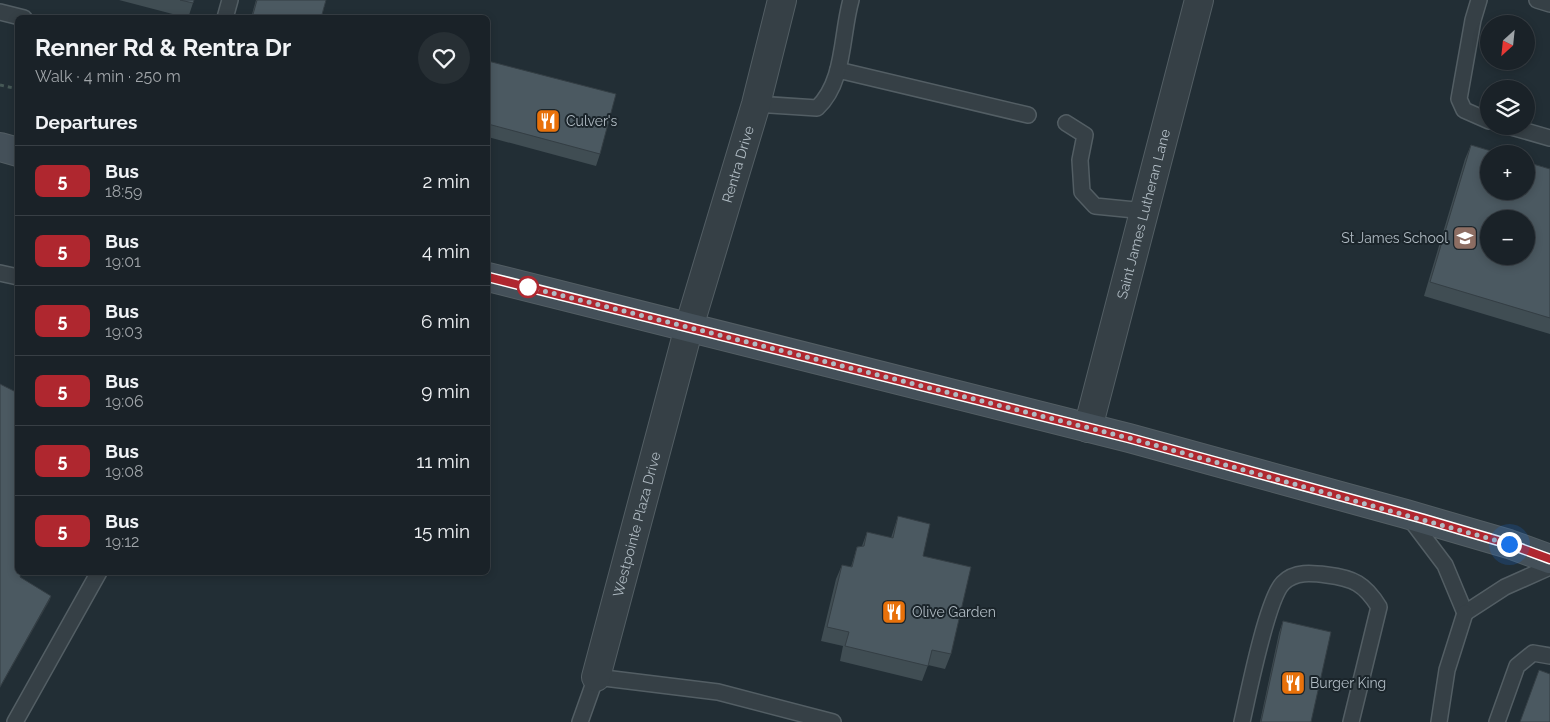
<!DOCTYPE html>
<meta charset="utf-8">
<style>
body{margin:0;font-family:Raleway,sans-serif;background:#272f34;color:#f1f3f6;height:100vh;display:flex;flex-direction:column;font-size:19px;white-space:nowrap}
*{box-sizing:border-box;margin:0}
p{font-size:16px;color:#9fa4a8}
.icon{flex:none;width:28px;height:28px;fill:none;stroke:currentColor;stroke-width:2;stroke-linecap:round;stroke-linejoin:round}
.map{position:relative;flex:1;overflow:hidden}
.panel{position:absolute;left:15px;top:15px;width:475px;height:560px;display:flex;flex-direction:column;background:#1a2228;border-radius:8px;box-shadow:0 2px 8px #0003,0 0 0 1px #383f45}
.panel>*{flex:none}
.badge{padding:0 10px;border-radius:8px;font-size:18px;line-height:32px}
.needle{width:32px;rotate:207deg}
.controls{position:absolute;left:1480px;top:15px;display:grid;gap:10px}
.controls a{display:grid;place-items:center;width:55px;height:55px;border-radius:50%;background:#1a2228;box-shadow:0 2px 8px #0003,0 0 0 1px #383f45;font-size:25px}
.you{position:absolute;width:25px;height:25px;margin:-12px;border:4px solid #fff;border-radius:50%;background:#1a73e8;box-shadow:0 0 0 8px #1a73e833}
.map>.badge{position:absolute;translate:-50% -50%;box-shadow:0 0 0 2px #fff}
h2{padding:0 20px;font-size:19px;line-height:45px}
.round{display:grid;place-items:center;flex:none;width:52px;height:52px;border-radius:26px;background:#272f34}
.headline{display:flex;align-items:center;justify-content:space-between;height:85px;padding:0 20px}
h1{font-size:24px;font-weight:700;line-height:38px}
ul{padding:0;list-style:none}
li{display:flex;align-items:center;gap:15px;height:70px;padding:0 20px;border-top:1px solid #383f45}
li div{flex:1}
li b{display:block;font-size:19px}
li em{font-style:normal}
li .badge{min-width:55px;font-weight:700;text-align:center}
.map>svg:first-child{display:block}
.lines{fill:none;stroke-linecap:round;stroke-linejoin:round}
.service-casing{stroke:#535e64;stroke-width:18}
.minor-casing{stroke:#535e64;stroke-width:30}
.secondary-casing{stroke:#535e64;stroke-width:30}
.path{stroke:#465856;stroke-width:3;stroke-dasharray:4 4;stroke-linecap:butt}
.service{stroke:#364046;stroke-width:15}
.minor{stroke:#364046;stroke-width:28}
.secondary{stroke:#445059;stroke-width:28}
.wall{fill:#404d53}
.shaded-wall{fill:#343e44}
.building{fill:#4b5961;stroke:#343e44;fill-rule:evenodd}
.line-casing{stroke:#fff;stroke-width:11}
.line{stroke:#af272f;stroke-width:8}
.walk{stroke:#b0bbc3;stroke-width:5;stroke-dasharray:0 9}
.stop-dot{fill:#fff;stroke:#af272f;stroke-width:2.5}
.labels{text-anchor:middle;stroke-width:4;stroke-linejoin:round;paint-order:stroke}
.poi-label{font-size:14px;fill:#b0bbc3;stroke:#1b252b;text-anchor:start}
.street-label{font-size:14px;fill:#b0bbc3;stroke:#1b252b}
</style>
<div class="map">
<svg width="1550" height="722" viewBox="0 0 1550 722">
<rect width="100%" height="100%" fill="#222e35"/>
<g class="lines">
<defs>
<g id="service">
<polyline points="1479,0 1473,20 1459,99 1464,110 1489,121"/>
<polyline points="1537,0 1550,4"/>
<polyline points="0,12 24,18"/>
<polyline points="225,18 230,0"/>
<polyline points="838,70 1028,115"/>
<path d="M756 104 817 108C845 82 841 35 851 0"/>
<polyline points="1066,123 1085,135 1080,160 1082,192 1095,206 1145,211"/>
<polyline points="1508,126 1550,138"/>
<polyline points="0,273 18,277"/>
<polyline points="1408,516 1445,565 1465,613"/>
<polyline points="1465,613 1505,587 1550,567"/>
<polyline points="15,722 99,572"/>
<polyline points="580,722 596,677 718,692 833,722"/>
<path d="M1242 722C1248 695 1267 599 1283 583 1295 571 1312 573 1327 575 1353 578 1365 584 1379 607L1351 722"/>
<polyline points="1439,722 1447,670 1465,613"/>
<polyline points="1497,722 1517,666 1533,653 1550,656"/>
</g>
<g id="minor">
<path id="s1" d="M1088 428 1199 0"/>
<path id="s2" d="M596 677 689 327 756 104 782 0"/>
</g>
<g id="secondary">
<polyline points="0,147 18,152"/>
<polyline points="488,277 1129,438 1406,514 1509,544 1550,559"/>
</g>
</defs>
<use href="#service" class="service-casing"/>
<use href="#minor" class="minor-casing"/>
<use href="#secondary" class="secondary-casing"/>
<polyline class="path" points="0,85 18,89"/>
<use href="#service" class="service"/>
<use href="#minor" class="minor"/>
<use href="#secondary" class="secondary"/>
</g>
<g class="wall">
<polygon points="119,0 194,0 188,18"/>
<polygon points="256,0 326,0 321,18 251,18"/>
<polygon points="488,61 600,154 596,166 488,137"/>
<polygon points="1471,145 1550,169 1550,334 1424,296 1465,159"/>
<polygon points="898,516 923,556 951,654 945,669 928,665 922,681 840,661 843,646 821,641 836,579 842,565 851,567 857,547 862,546 867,532 891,538"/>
<polygon points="1283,621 1311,722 1260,722 1279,633"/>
</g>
<polygon class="shaded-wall" points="51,596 50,600 0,688 0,687"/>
<g class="building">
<polygon points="180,0 194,0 193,3"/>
<polygon points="257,0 326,0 321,18 252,18"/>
<polygon points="488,61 616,94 600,154 488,124"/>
<path d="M1471 145 1501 154H1489V191H1526V162L1550 169V318L1430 282ZM1489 219H1526V256H1489Z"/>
<polygon points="0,384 18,393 18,572 22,572 20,577 51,596 0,687"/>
<polygon points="898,516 930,524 923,556 971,567 951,654 932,650 928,666 845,646 849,632 827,627 842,565 852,567 857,547 864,546 867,532 893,538"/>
<polygon points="1283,621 1331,632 1311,722 1261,722"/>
<polygon points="1539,670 1550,674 1550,722 1520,722"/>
</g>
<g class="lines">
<defs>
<polyline id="line" points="488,277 1129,438 1424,519 1509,544 1550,559"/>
</defs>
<use href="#line" class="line-casing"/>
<use href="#line" class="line"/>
<polyline class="walk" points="528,287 1129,438 1509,544"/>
</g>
<defs>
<symbol id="restaurant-square" viewBox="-11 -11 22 22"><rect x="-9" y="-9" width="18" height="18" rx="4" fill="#e8710a" stroke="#1b252b"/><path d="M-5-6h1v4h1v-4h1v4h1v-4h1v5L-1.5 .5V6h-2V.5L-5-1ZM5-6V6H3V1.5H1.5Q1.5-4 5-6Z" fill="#fff"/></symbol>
<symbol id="school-square" viewBox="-11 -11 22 22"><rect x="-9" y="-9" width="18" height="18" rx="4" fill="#8d6e63" stroke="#1b252b"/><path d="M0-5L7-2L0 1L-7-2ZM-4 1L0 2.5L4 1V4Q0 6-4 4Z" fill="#fff"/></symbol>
</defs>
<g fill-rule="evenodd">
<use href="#restaurant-square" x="534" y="107" width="28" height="28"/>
<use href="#school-square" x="1451" y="224" width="28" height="28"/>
<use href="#restaurant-square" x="880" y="598" width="28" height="28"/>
<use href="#restaurant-square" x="1279" y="669" width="28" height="28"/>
</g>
<circle class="stop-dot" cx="528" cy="287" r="10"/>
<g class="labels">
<g class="poi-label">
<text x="566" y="126">Culver's</text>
<text x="1448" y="243" text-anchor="end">St James School</text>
<text x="912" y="617">Olive Garden</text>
<text x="1310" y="688">Burger King</text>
</g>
<g class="street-label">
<text dy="5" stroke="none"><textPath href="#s2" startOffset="532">Rentra Drive</textPath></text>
<text dy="5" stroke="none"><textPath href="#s1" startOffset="221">Saint James Lutheran Lane</textPath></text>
<text dy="5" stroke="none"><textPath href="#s2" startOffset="158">Westpointe Plaza Drive</textPath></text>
</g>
</g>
</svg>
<div class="controls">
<a><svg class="needle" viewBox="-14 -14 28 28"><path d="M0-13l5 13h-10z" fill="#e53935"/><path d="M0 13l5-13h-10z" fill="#9fa4a8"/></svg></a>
<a><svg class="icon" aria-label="layers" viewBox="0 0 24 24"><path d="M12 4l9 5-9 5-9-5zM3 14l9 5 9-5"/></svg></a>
<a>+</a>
<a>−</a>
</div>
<div class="you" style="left:1509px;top:544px"></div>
<section class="panel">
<div class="headline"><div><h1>Renner Rd &amp; Rentra Dr</h1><p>Walk · 4 min · 250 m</p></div><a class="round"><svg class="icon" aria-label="heart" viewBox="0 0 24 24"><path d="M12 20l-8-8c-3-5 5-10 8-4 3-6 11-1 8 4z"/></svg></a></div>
<h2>Departures</h2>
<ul>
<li><span class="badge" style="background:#af272f;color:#fff">5</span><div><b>Bus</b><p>18:59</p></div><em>2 min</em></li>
<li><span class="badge" style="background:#af272f;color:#fff">5</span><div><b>Bus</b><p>19:01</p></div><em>4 min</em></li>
<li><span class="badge" style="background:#af272f;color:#fff">5</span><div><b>Bus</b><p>19:03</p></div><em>6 min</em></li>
<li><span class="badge" style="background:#af272f;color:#fff">5</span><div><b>Bus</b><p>19:06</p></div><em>9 min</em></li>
<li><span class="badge" style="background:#af272f;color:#fff">5</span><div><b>Bus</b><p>19:08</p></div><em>11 min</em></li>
<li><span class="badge" style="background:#af272f;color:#fff">5</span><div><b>Bus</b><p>19:12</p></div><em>15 min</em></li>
</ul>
</section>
</div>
